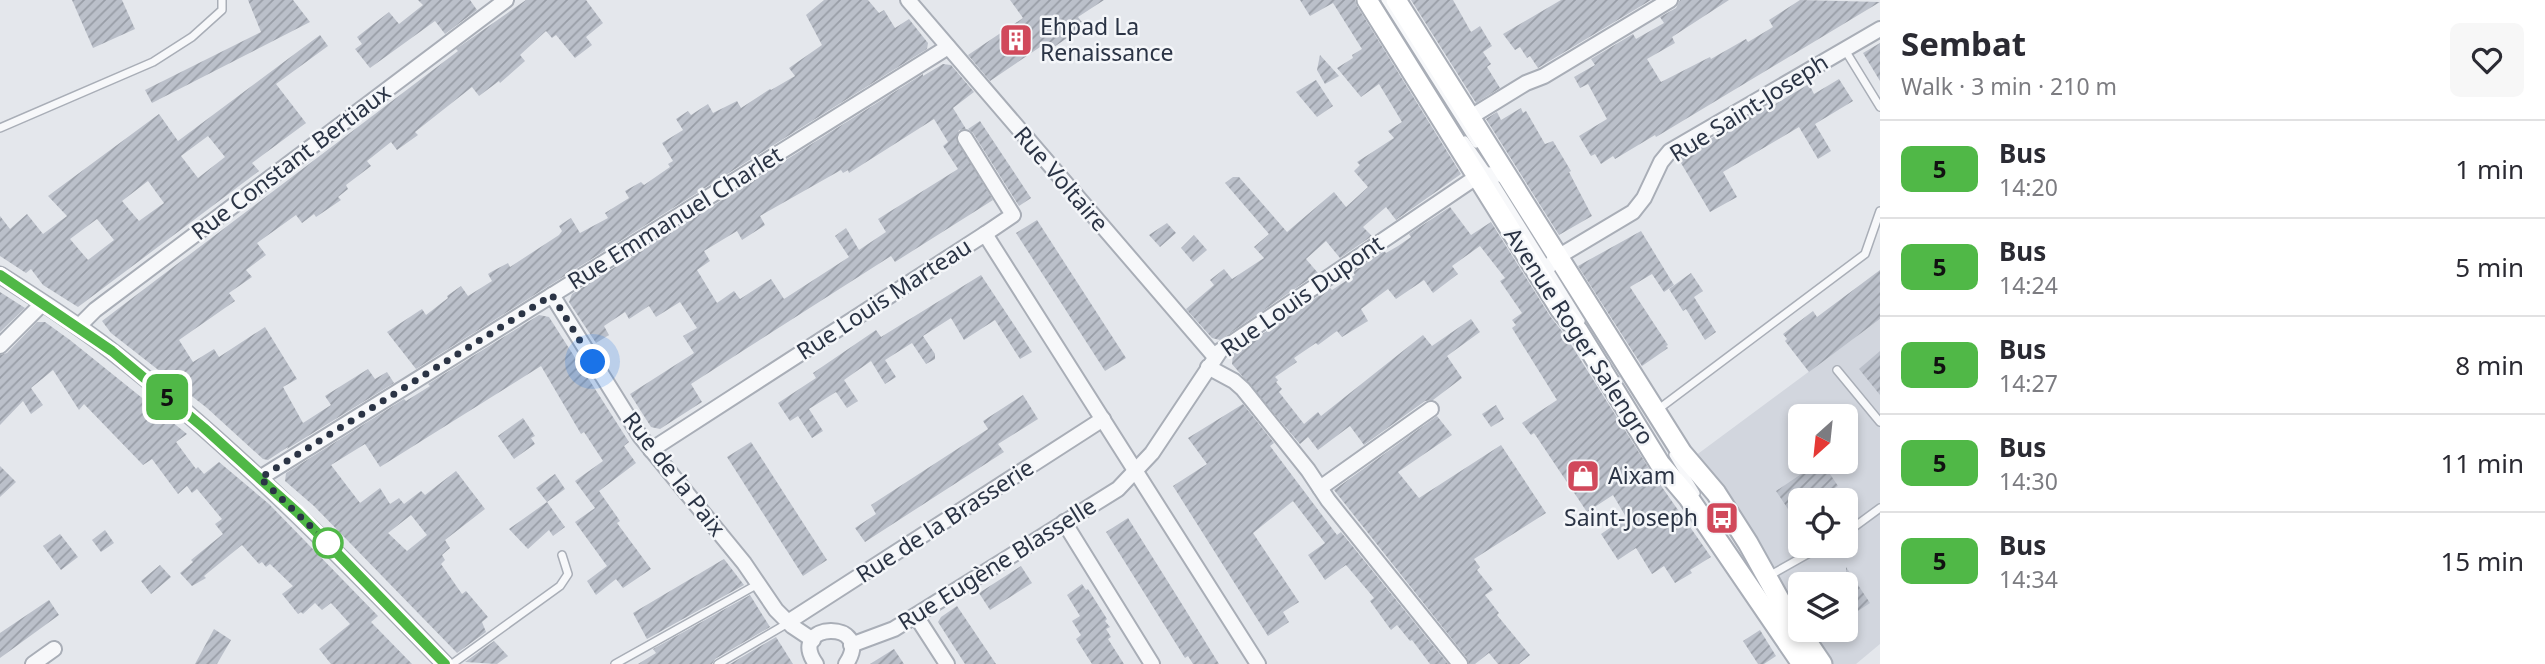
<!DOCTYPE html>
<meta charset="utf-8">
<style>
body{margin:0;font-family:"Noto Sans",sans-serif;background:#f7f7f7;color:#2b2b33;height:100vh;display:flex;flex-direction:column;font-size:26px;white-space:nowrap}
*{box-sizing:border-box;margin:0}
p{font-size:23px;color:#7c7c81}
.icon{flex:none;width:38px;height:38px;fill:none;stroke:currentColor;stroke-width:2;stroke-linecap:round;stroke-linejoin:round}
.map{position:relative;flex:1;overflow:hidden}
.panel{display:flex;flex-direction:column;background:#fff;width:665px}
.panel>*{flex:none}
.badge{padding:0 14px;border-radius:10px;font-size:24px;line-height:46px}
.needle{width:46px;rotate:207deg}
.tools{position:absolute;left:1788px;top:404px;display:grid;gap:14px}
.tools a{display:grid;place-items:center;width:70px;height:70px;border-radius:10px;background:#fff;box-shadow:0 4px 10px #0003;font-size:35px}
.you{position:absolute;width:35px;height:35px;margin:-18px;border:5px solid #fff;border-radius:50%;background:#1a73e8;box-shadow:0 0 0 10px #1a73e833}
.map>.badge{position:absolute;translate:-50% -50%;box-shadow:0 0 0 4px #fff}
.round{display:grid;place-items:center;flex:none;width:74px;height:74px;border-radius:10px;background:#f7f7f7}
.summary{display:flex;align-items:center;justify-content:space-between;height:119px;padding:0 21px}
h1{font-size:33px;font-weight:700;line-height:52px}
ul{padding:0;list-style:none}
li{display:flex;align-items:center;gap:21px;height:98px;padding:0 21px;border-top:2px solid #e1e1e2}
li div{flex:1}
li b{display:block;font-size:26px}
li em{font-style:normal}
li .badge{min-width:77px;font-weight:700;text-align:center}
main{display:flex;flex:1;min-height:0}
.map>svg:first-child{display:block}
.built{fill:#d2d6de;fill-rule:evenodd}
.building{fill:url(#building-hatch);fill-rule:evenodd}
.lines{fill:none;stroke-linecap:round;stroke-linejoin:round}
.service-casing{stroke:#a9aeb7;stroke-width:10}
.minor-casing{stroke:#a9aeb7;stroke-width:18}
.tertiary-casing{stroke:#a9aeb7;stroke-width:19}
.secondary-casing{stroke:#a9aeb7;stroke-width:23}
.service{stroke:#f7f8fa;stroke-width:7}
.minor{stroke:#f7f8fa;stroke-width:14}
.tertiary{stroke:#f7f8fa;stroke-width:16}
.secondary{stroke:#fff;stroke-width:19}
.line-casing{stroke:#fff;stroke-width:16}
.line{stroke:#50b847;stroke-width:10}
.walk{stroke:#2b3445;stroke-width:7;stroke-dasharray:0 12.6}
.stop-dot{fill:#fff;stroke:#50b847;stroke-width:3.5}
.labels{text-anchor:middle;stroke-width:5;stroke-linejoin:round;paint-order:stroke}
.poi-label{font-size:23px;fill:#2b3445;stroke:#f4f6f9;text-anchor:start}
.street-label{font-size:23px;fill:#2b3445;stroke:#f4f6f9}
</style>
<main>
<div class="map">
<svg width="1880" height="664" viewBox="0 0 1880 664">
<defs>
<pattern id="building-hatch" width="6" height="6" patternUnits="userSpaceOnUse" patternTransform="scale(1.75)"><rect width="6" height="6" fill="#bbc0ca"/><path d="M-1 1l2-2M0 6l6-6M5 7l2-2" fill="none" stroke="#989da6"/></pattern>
</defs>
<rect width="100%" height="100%" fill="#e4e7ec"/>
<path class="built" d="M1880 319V644L1856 664H1830L1808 630H1846V584H1801V619L1695 456ZM1801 416H1846V462H1801ZM1801 500H1846V546H1801Z"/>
<g class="building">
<polygon points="72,0 122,0 135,29 93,48"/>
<polygon points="248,0 293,0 310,22 152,103 145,90 261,32"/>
<polygon points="418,0 470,0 477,10 445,34 435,21 370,68 355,49 362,44 357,37 389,12 399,24 423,5"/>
<polygon points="526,0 586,0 603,23 586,37 592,45 575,58 556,35 552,38 546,31 520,55 525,61 500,83 499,81 479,96 472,87 415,132 418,135 397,150 391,142 367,161 371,166 346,185 348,189 338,197 341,200 316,217 314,214 302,223 296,215 257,243 266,255 246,270 252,277 229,293 235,301 179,340 193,362 214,349 219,357 265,327 297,379 283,387 303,423 331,405 325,396 368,369 375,379 387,372 394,383 287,449 288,447 268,460 263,459 207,408 111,333 102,321 458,51 456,49"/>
<polygon points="824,0 868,0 879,13 884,10 895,28 909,19 928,43 927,49 416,369 387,332 422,309 426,315 448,298 447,296 461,286 468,296 492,281 488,274 491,272 508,263 510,267 559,235 562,231 559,226 571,218 580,233 608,218 605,213 629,198 625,191 641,182 644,185 670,167 668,164 673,161 662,143 683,130 676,119 688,111 691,115 708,104 713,113 737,101 741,108 770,89 771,90 795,76 789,68 822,45 806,15"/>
<polygon points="1010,0 1104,0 1078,17 1085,26 1051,49 1046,43 990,81 968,55 1023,18"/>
<polygon points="1300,0 1355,0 1357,6 1461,174 1396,220 1386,207 1363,227 1372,236 1340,258 1326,241 1306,259 1318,273 1220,340 1212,338 1186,309 1214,285 1210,280 1224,269 1232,279 1264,258 1254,247 1269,234 1225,183 1233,177 1239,177 1287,232 1334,192 1346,207 1368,187 1354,171 1360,165 1357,162 1394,138 1388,131 1402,122 1379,84 1361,97 1337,68 1353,58 1352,55 1362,49 1333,3 1310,16"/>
<polygon points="1411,0 1453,0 1471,32 1480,26 1492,46 1483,52 1491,64 1487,67 1500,88 1476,103"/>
<polygon points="1561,0 1651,0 1538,68 1530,56 1527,58 1520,47 1515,50 1503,34"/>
<polygon points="1680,0 1729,0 1672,37 1675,43 1647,59 1661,82 1710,57 1711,59 1746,39 1748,42 1773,27 1769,20 1800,0 1880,2 1656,137 1655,135 1615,159 1613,156 1601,164 1595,154 1591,156 1579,136 1607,119 1588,84 1580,88 1574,77 1595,65 1591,59 1633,34 1636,39 1664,23 1660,17 1676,8"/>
<path d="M320 35 328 46 276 84 306 123 252 163 259 171 78 307 43 285 31 269 26 273 0 256V216L10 229 27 214 43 234 67 216 48 196 159 114 178 141ZM208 136 225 157 198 178 181 156ZM148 181 164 203 139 221 122 201ZM97 219 114 240 88 260 70 239Z"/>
<polygon points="1880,43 1880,81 1863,53"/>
<polygon points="1320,55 1339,76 1325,84 1317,70"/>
<path d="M943 64 951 65 974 92 953 108 966 129 959 130 956 139 993 200 895 262 891 256 691 384 702 402 660 429 651 427 630 394 694 353 683 336 697 328 680 302 656 317 649 306 629 319 625 312 604 326 609 335 596 343 569 302 572 294 923 74V76ZM934 119 948 142 943 146 958 169 878 219 886 232 859 250 846 228 835 236 849 257 784 299 771 279 740 299 734 291 717 303 697 270 710 261 704 251 737 231 742 240 765 225 760 216 841 170 843 173 848 170 849 173Z"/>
<polygon points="1839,79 1853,101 1815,124 1831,151 1818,159 1799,127 1723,172 1737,197 1710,212 1678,158 1765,107 1767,109 1809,84 1814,94"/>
<polygon points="1316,80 1333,106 1317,117 1296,92"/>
<polygon points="1521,108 1523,113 1526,111 1545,144 1553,141 1571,171 1569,172 1592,216 1559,235 1486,119 1497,112 1501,120"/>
<polygon points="980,121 1031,198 1019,206 973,133 968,129"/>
<polygon points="1450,207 1471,235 1491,222 1550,316 1565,335 1650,470 1711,557 1690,570 1692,573 1675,583 1664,566 1652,574 1636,548 1618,560 1601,534 1626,517 1613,495 1587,512 1534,433 1531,435 1522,423 1557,400 1512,328 1516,325 1512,320 1522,313 1500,281 1505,278 1480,246 1452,266 1458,274 1433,293 1424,280 1396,299 1388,289 1361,309 1368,321 1342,337 1337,331 1318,345 1316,343 1294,358 1297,362 1275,377 1278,380 1276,382 1282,389 1279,392 1304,424 1318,412 1321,416 1423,335 1432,346 1471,319 1480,332 1447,356 1462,378 1433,400 1425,401 1364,445 1350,426 1318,450 1308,437 1300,444 1232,364 1233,354 1330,288 1332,290 1355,275 1353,272 1384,251 1386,253 1398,246 1411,237 1409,234"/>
<polygon points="1037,220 1126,358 1105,371 1016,233"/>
<polygon points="1167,223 1176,233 1160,247 1149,235"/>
<polygon points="1641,231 1674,285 1664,292 1652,274 1630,287 1668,345 1666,346 1668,348 1642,366 1578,266"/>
<polygon points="1194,235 1207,250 1193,262 1181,248"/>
<polygon points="1880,270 1880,319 1809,372 1785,341 1787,339 1783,334 1813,311 1817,317"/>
<polygon points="1691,273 1703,291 1694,297 1716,332 1705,340 1686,309 1683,311 1669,289"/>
<polygon points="981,275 1032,352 1020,359 995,320 964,340 951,318 923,336 935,354 935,359 926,364 912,343 885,360 896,377 885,384 871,361 844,380 858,401 847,408 836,392 809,409 823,431 812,438 798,416 790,421 778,403 816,378 813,373 876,330 881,337"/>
<polygon points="0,292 25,308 0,332"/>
<path d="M539 315 549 317 629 442 624 446 636 463 599 491 620 521 617 523 651 569 623 588 616 579 596 595 587 581 607 566 575 522 595 508 575 481 603 461 584 432 581 434 541 366 380 467 365 444 331 465 360 503 380 488 390 504 399 498 404 504 421 491 425 495 456 471 485 509 445 540 450 548 442 555 445 560 441 564 462 594 466 591 488 617 482 622 486 632 457 653 314 506 285 481 286 473 404 399 406 401 430 386 428 384ZM411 515 427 535 407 551 388 533Z"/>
<polygon points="37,322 45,322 70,340 187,434 176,442 196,469 198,467 204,474 219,462 269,504 378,616 371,622 412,664 331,664 319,649 350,624 331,603 322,610 315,603 303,614 301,612 298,614 282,594 293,586 270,564 266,567 262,562 259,564 242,545 204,576 206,578 192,586 180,573 193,562 191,560 223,534 215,524 222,519 197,489 192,493 187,486 178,494 152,459 143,465 84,404 79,410 53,370 31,388 43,405 31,414 23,401 0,425 0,355 7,353"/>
<polygon points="1880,351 1880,395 1859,369"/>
<polygon points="1023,395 1038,419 998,444 1004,452 865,542 855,528 876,514 871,505 988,429 983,421"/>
<polygon points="1243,404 1274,443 1270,446 1337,535 1341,532 1448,664 1430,664 1412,640 1410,641 1397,625 1391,630 1370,601 1374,598 1346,565 1325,580 1308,555 1325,543 1293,501 1253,533 1299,602 1283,612 1289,622 1268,636 1173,486 1207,464 1188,438"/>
<polygon points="1496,405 1504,419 1491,427 1482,414"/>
<polygon points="1437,416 1452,435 1398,472 1419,498 1501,445 1546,513 1474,559 1480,567 1477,570 1493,590 1485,595 1499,613 1497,615 1530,655 1519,664 1498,664 1489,653 1475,664 1469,664 1467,658 1334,490"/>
<polygon points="523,418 535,436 531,438 535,444 514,459 498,436"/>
<polygon points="751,442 827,560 803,576 727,457"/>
<polygon points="1819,462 1822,462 1838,486 1816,500 1801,500 1801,505 1790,512 1776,491"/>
<polygon points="0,466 16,482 0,497"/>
<polygon points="555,474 565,489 547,502 536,488"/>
<polygon points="547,502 565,527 553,536 549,530 528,549 509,529"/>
<polygon points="1128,518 1180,601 1219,664 1193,664 1188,656 1185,658 1106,532"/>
<polygon points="105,530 114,543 101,552 92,540"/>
<polygon points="60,534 78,557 61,570 43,546"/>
<polygon points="724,559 744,585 647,639 633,613"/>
<polygon points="160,565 171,577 151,594 141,581"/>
<polygon points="1021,566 1032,583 990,610 979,593"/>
<polygon points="1846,567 1870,603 1846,619"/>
<polygon points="1082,584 1086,590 1088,589 1107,619 1105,621 1110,627 1106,629 1111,637 1108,639 1124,664 1092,664 1076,639 1081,635 1072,621 1080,616 1067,595"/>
<polygon points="750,595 770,627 715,659 712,664 638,664 656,653 653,649"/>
<polygon points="49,600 59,615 0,658 0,633"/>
<polygon points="957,606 988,652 996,664 965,664 938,622 941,617"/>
<polygon points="214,629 231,640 217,664 195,664"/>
<polygon points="1760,630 1776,656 1764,664 1758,664 1743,641"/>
<polygon points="776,637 793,664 730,664"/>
<polygon points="494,641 508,656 497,664 465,662"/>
<polygon points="894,649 904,664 870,664"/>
</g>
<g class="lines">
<defs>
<g id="service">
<polyline points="1385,0 1476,144"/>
<polyline points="1845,50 1880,107"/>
<polyline points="0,128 153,62 192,37 222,10 222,0"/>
<polyline points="1465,140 1497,186 1581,321"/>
<polyline points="1837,370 1880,422"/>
<polyline points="1656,411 1865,254 1880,211"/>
<polyline points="1673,455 1696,493"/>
<polyline points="1846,533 1880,508"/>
<polyline points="1767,577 1822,546"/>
<polyline points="452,664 560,586 568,574 562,555"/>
<polyline points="615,664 758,584"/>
<polyline points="718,664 788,623"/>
</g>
<g id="minor">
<polyline points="908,0 1215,357"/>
<polyline points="1469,118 1526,83 1544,76 1670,0"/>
<polyline points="965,138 1013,215 985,234"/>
<polyline points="1543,282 1546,270 1556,258 1633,212 1644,198 1661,162 1670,151 1880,29"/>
<polyline points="552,295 640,436 744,563 776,610 792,626 813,640"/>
<polyline points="78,327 95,310 506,0"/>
<polyline points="0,346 43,303"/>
<polyline points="1208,367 1234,381 1243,389 1308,470 1328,500 1460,664"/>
<polyline points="651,450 985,234 1258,664"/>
<polyline points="260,478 948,47"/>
<polyline points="1320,488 1431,409"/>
<polyline points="1064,522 1152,664"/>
<polyline points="916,616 947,664"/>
<polyline points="788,622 1103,419"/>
<path d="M851 645 894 629 1118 489 1152 453 1220 351 1469 182C1483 174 1495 171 1510 178"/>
<polyline points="33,664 54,649"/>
<path d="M816 664C785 621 876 619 846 664"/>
</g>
<path id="tertiary" d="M0 275C39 300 78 325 114 353 234 447 340 555 445 664"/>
<g id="secondary">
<polyline points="1367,0 1560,309 1578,331 1660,464 1688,497 1802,664"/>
<polyline points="1396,0 1682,453 1716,493 1748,543 1783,606 1822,664"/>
</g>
</defs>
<use href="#service" class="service-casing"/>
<use href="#minor" class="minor-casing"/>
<use href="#tertiary" class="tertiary-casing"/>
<use href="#secondary" class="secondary-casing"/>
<use href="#service" class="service"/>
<use href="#minor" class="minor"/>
<use href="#tertiary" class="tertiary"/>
<use href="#secondary" class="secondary"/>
</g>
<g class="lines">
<defs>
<polyline id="line" points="0,275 112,351 204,428 298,513 445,664"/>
</defs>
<use href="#line" class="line-casing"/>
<use href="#line" class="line"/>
<polyline class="walk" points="328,543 260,478 552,295 593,362"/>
</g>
<defs>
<symbol id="building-square" viewBox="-11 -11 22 22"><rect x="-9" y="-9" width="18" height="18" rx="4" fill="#d1495b" stroke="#f4f6f9"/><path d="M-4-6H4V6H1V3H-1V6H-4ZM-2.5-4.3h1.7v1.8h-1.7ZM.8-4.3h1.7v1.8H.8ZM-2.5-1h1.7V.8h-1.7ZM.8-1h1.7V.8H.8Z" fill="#fff"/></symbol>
<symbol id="shop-square" viewBox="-11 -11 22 22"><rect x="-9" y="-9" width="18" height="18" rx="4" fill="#d1495b" stroke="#f4f6f9"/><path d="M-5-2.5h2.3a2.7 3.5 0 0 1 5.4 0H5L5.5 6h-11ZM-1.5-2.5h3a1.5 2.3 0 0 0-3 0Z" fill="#fff"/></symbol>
<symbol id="bus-square" viewBox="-11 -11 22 22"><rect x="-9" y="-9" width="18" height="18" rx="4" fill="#d1495b" stroke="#f4f6f9"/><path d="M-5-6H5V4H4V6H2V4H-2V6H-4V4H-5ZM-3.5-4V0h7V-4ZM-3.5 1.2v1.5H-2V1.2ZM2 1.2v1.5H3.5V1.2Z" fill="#fff"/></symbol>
</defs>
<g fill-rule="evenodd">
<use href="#building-square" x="997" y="21" width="38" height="38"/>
<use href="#shop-square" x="1564" y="457" width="38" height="38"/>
<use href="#bus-square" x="1703" y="499" width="38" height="38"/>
</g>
<circle class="stop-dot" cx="328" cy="543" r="14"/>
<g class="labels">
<g class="poi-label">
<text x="1040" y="35">Ehpad La<tspan x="1040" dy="26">Renaissance</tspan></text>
<text x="1608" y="484">Aixam</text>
<text x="1698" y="526" text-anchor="end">Saint-Joseph</text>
</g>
<g class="street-label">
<text transform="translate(1749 108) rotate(-32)" y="8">Rue Saint-Joseph</text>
<text transform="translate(291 162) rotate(-37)" y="8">Rue Constant Bertiaux</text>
<text transform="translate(1061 179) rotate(49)" y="8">Rue Voltaire</text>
<text transform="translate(675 218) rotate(-32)" y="8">Rue Emmanuel Charlet</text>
<text transform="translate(1302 296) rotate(-35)" y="8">Rue Louis Dupont</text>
<text transform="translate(884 299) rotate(-33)" y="8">Rue Louis Marteau</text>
<text transform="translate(1579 336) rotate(57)" y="8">Avenue Roger Salengro</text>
<text transform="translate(674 474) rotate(52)" y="8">Rue de la Paix</text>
<text transform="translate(945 521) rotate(-33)" y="8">Rue de la Brasserie</text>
<text transform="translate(997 564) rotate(-32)" y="8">Rue Eugène Blasselle</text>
</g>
</g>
</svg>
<div class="tools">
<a><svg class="needle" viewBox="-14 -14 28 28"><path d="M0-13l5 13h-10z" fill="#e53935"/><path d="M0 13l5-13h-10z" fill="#7c7c81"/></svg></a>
<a><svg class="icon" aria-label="locate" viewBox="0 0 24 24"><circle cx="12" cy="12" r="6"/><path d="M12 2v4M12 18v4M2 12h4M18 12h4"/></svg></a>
<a><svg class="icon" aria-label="layers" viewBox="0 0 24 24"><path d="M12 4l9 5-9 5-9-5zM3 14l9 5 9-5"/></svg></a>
</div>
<div class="you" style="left:593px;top:362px"></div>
<b class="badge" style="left:167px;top:397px;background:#50b847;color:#111">5</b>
</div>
<section class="panel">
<div class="summary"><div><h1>Sembat</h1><p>Walk · 3 min · 210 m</p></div><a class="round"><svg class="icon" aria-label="heart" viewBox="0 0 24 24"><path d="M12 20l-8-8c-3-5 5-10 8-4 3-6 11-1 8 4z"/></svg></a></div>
<ul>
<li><span class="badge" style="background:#50b847;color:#111">5</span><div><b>Bus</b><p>14:20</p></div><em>1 min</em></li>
<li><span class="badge" style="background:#50b847;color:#111">5</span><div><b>Bus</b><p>14:24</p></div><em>5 min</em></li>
<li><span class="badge" style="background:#50b847;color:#111">5</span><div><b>Bus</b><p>14:27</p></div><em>8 min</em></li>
<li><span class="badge" style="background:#50b847;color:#111">5</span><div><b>Bus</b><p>14:30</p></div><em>11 min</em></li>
<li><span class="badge" style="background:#50b847;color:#111">5</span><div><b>Bus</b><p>14:34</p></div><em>15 min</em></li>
</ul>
</section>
</main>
